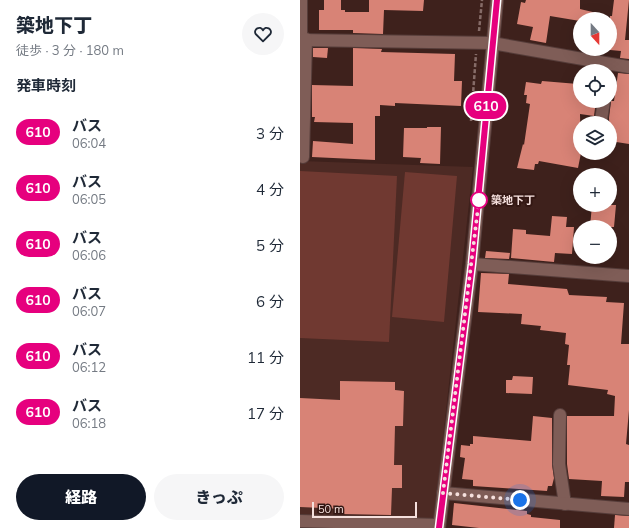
<!DOCTYPE html>
<html lang="ja">
<meta charset="utf-8">
<style>
body{margin:0;font-family:Mulish,"Noto Sans JP",sans-serif;background:#f6f6f7;color:#1f2937;height:100vh;display:flex;flex-direction:column;font-size:15px;white-space:nowrap}
*{box-sizing:border-box;margin:0}
p{font-size:13px;color:#747a83}
.icon{flex:none;width:22px;height:22px;fill:none;stroke:currentColor;stroke-width:2;stroke-linecap:round;stroke-linejoin:round}
.map{position:relative;flex:1;overflow:hidden}
.sheet{display:flex;flex-direction:column;background:#fff;width:300px}
.sheet>*{flex:none}
.badge{padding:0 8px;border-radius:13px;font-size:14px;line-height:26px}
.needle{width:26px;rotate:159deg}
.tools{position:absolute;left:273px;top:12px;display:grid;gap:8px}
.tools a{display:grid;place-items:center;width:44px;height:44px;border-radius:50%;background:#fff;box-shadow:0 4px 16px #0002;font-size:20px}
.scale{position:absolute;left:12px;bottom:10px;width:105px;box-sizing:border-box;padding-left:4px;border:2px solid #f5e0dd;border-top:0;font-size:11px;line-height:14px;white-space:nowrap;color:#f5e0dd;-webkit-text-stroke:3px #331713;paint-order:stroke}
.you{position:absolute;width:20px;height:20px;margin:-10px;border:3px solid #fff;border-radius:50%;background:#1a73e8;box-shadow:0 0 0 6px #1a73e833}
.map>.badge{position:absolute;translate:-50% -50%;box-shadow:0 0 0 2px #fff}
h2{padding:0 16px;font-size:15px;line-height:36px}
.round{display:grid;place-items:center;flex:none;width:42px;height:42px;border-radius:21px;background:#f6f6f7}
.summary{display:flex;align-items:center;justify-content:space-between;height:68px;padding:0 16px}
h1{font-size:19px;font-weight:800;line-height:30px}
.cta{display:flex;gap:8px;margin-top:auto;padding:8px 16px}
.cta a{flex:1;height:46px;border-radius:24px;background:#111827;color:#fff;font-size:16px;font-weight:800;line-height:46px;text-align:center}
.cta a+a{background:#f6f6f7;color:#1f2937}
ul{padding:0;list-style:none}
li{display:flex;align-items:center;gap:12px;height:56px;padding:0 16px}
li div{flex:1}
li b{display:block;font-size:15px}
li em{font-style:normal}
li .badge{min-width:44px;font-weight:700;text-align:center}
main{display:flex;flex:1;min-height:0}
.map>svg:first-child{display:block}
.built{fill:#4d2a24}
.green{fill:#703931}
.building{fill:#d88376}
.lines{fill:none;stroke-linecap:round;stroke-linejoin:round}
.minor-casing{stroke:#563d3a;stroke-width:14}
.path{stroke:#866c68;stroke-width:2.5;stroke-dasharray:4 2;stroke-linecap:butt}
.minor{stroke:#7f5d57;stroke-width:12}
.line-casing{stroke:#fff;stroke-width:9}
.line{stroke:#e6007e;stroke-width:6}
.walk{stroke:#f5e0dd;stroke-width:4;stroke-dasharray:0 7.2}
.stop-dot{fill:#fff;stroke:#e6007e;stroke-width:2}
.labels{text-anchor:middle;stroke-width:4;stroke-linejoin:round;paint-order:stroke}
.stop-label{font-size:11px;font-weight:bold;fill:#f5e0dd;stroke:#331713;text-anchor:start}
</style>
<main>
<section class="sheet">
<div class="summary"><div><h1>築地下丁</h1><p>徒歩 · 3 分 · 180 m</p></div><a class="round"><svg class="icon" aria-label="heart" viewBox="0 0 24 24"><path d="M12 20l-8-8c-3-5 5-10 8-4 3-6 11-1 8 4z"/></svg></a></div>
<h2>発車時刻</h2>
<ul>
<li><span class="badge" style="background:#e6007e;color:#fff">610</span><div><b>バス</b><p>06:04</p></div><em>3 分</em></li>
<li><span class="badge" style="background:#e6007e;color:#fff">610</span><div><b>バス</b><p>06:05</p></div><em>4 分</em></li>
<li><span class="badge" style="background:#e6007e;color:#fff">610</span><div><b>バス</b><p>06:06</p></div><em>5 分</em></li>
<li><span class="badge" style="background:#e6007e;color:#fff">610</span><div><b>バス</b><p>06:07</p></div><em>6 分</em></li>
<li><span class="badge" style="background:#e6007e;color:#fff">610</span><div><b>バス</b><p>06:12</p></div><em>11 分</em></li>
<li><span class="badge" style="background:#e6007e;color:#fff">610</span><div><b>バス</b><p>06:18</p></div><em>17 分</em></li>
</ul>
<div class="cta"><a>経路</a><a>きっぷ</a></div>
</section>
<div class="map">
<svg width="329" height="528" viewBox="0 0 329 528">
<rect width="100%" height="100%" fill="#3e211c"/>
<polygon class="built" points="0,161 173,167 134,519 0,516"/>
<g class="green">
<polygon points="0,171 97,176 89,342 0,338"/>
<polygon points="105,172 157,176 144,322 92,317"/>
</g>
<g class="building">
<polygon points="24,0 41,0 41,10 45,10 45,12 69,12 69,0 124,0 123,11 84,10 83,34 53,33 53,30 19,30 19,10 24,10"/>
<polygon points="226,0 280,0 280,9 301,14 301,19 280,19 280,21 250,16 246,43 230,40 233,27 217,24 221,2 225,3"/>
<polygon points="314,0 329,0 325,40 329,40 329,59 320,58 321,51 310,50 310,16 312,16"/>
<polygon points="13,48 28,48 27,58 13,57"/>
<polygon points="53,48 82,49 81,52 155,54 154,81 162,81 161,106 95,103 95,106 80,105 80,116 75,116 75,160 12,157 13,141 53,144 53,123 14,122 15,117 12,117 12,85 53,86"/>
<polygon points="318,73 329,74 329,144 310,141 309,118 311,101 314,101"/>
<polygon points="242,81 278,84 278,87 280,87 280,101 296,101 294,116 280,114 281,153 278,168 239,161 238,164 235,164 234,170 217,168 223,144 224,145 230,104 226,103 227,95 224,95 226,82 241,84"/>
<polygon points="127,127 141,127 140,164 120,163 121,158 103,157 104,128 127,128"/>
<polygon points="292,205 316,205 314,227 290,227"/>
<polygon points="252,216 267,217 266,227 274,227 272,254 255,253 254,262 211,258 213,229 226,230 226,234 250,236"/>
<polygon points="186,251 210,253 209,259 185,258"/>
<polygon points="181,273 209,274 208,284 267,289 269,295 307,297 306,302 324,303 321,344 329,344 329,410 326,444 329,445 329,482 325,482 324,497 301,496 302,481 269,479 267,464 267,416 314,416 315,396 307,394 308,390 268,385 270,365 267,365 269,345 265,344 266,333 240,330 241,326 221,324 222,314 178,312"/>
<polygon points="213,376 233,377 232,394 206,393 206,380 212,380"/>
<polygon points="40,381 95,382 95,390 104,391 103,426 95,426 94,465 102,465 102,488 92,488 91,515 44,514 44,509 0,507 0,398 40,400"/>
<polygon points="233,416 252,418 252,464 254,478 252,486 248,486 247,491 173,486 173,480 162,479 165,458 160,457 161,445 170,446 170,444 173,444 173,436 231,441"/>
<polygon points="154,503 227,511 227,514 231,515 231,517 260,520 260,528 179,528 152,525"/>
<polygon points="315,515 329,516 329,528 314,528"/>
</g>
<g class="lines">
<defs>
<g id="minor">
<polyline points="0,40 192,43 329,67"/>
<polyline points="1,40 1,0"/>
<polyline points="301,120 304,101"/>
<polyline points="3,157 6,39"/>
<polyline points="172,264 329,276"/>
<polyline points="260,415 259,464 265,504"/>
<polyline points="143,493 329,509"/>
<polyline points="0,521 139,525"/>
<polyline points="139,528 172,264 197,0"/>
</g>
</defs>
<use href="#minor" class="minor-casing"/>
<g class="path">
<polyline points="179,31 182,0"/>
<polyline points="171,121 176,54"/>
</g>
<use href="#minor" class="minor"/>
</g>
<g class="lines">
<defs>
<polyline id="line" points="139,528 172,264 197,0"/>
</defs>
<use href="#line" class="line-casing"/>
<use href="#line" class="line"/>
<polyline class="walk" points="179,200 143,493 220,500"/>
</g>
<circle class="stop-dot" cx="179" cy="200" r="8"/>
<g class="labels">
<g class="stop-label">
<text x="191" y="204">築地下丁</text>
</g>
</g>
</svg>
<div class="tools">
<a><svg class="needle" viewBox="-14 -14 28 28"><path d="M0-13l5 13h-10z" fill="#e53935"/><path d="M0 13l5-13h-10z" fill="#747a83"/></svg></a>
<a><svg class="icon" aria-label="locate" viewBox="0 0 24 24"><circle cx="12" cy="12" r="6"/><path d="M12 2v4M12 18v4M2 12h4M18 12h4"/></svg></a>
<a><svg class="icon" aria-label="layers" viewBox="0 0 24 24"><path d="M12 4l9 5-9 5-9-5zM3 14l9 5 9-5"/></svg></a>
<a>+</a>
<a>−</a>
</div>
<div class="scale">50 m</div>
<div class="you" style="left:220px;top:500px"></div>
<b class="badge" style="left:186px;top:106px;background:#e6007e;color:#fff">610</b>
</div>
</main>
